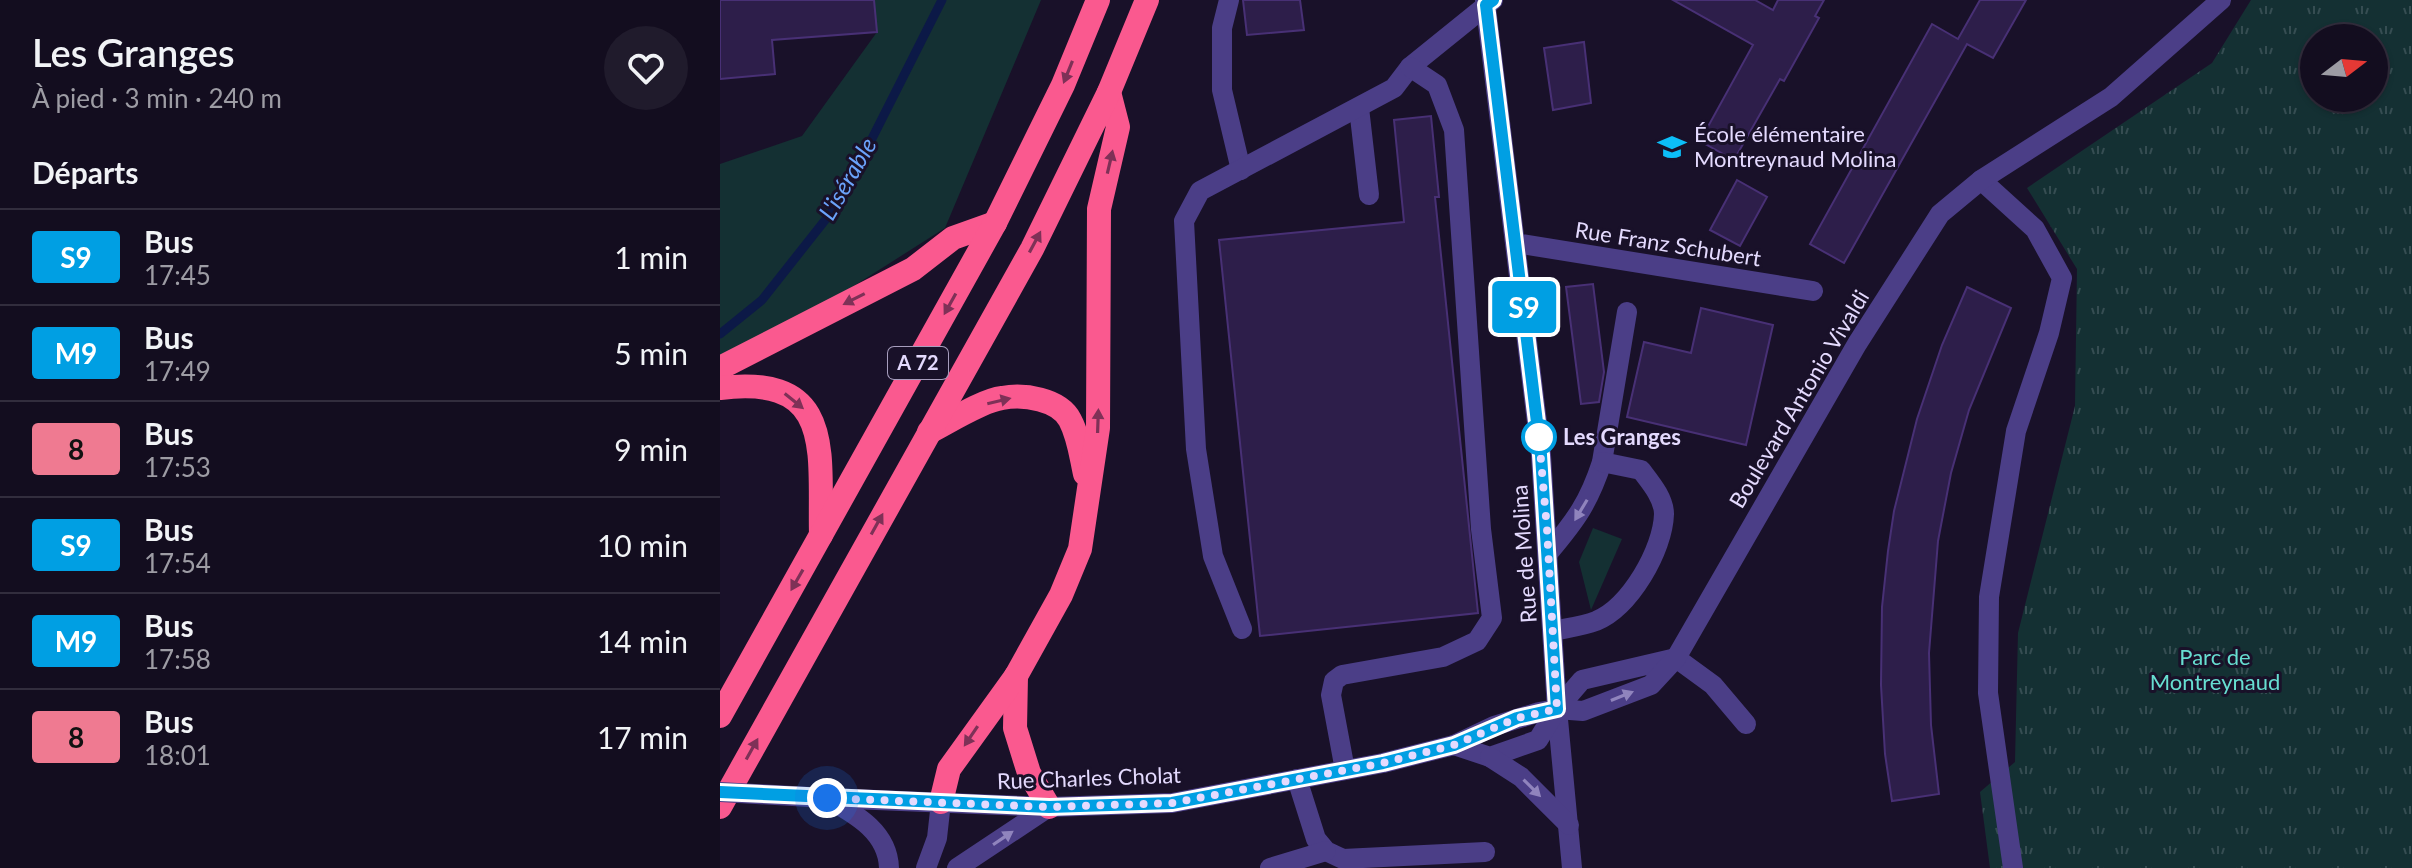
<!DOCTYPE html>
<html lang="fr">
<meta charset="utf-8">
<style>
body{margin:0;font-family:Lato,sans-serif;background:#201b2c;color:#f1f3f6;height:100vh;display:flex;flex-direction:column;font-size:30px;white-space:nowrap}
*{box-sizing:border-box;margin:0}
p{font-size:26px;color:#9d9ca4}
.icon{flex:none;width:44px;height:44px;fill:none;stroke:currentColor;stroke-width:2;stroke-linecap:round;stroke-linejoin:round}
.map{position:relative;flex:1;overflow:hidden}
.panel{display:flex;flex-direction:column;background:#130d1f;width:720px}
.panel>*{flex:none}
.badge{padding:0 16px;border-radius:6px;font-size:28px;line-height:52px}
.needle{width:52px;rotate:74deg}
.tools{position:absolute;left:1580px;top:24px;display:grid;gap:16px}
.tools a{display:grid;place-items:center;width:88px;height:88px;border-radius:50%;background:#130d1f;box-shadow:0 2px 6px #0004,0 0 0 2px #322d3d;font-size:40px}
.you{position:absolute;width:40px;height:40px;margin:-20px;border:6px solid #fff;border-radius:50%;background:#1a73e8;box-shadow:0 0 0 12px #1a73e833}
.map>.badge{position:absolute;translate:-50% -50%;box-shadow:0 0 0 4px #fff}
h2{padding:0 32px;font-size:30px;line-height:72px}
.round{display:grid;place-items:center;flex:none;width:84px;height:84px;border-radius:42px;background:#201b2c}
.head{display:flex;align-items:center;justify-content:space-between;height:136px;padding:0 32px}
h1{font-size:38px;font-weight:600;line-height:60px}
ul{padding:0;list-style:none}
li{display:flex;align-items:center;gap:24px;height:96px;padding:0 32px;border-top:2px solid #322d3d}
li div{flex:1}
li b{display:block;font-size:30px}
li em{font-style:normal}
li .badge{min-width:88px;font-weight:700;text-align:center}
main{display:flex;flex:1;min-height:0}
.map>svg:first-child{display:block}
.grass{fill:#143033}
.park{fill:url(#park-tufts);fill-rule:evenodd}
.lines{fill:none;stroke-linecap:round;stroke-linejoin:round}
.stream{stroke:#0c1947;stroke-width:9}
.building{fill:#2d1e4a;stroke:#483075;stroke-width:2}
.minor{stroke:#4b3e87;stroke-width:20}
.highway{stroke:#fa598f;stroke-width:24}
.minor-bridge{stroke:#4b3e87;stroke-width:20}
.oneway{fill:#7e3157}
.oneway2{fill:#9084bd}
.line-casing{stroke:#fff;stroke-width:18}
.line{stroke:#009fe3;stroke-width:12}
.walk{stroke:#e4dafe;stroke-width:8;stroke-dasharray:0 14.4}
.stop-dot{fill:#fff;stroke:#009fe3;stroke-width:4}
.labels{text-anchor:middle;stroke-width:6;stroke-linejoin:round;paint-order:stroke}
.shield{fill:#191129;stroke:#a79ebe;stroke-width:2}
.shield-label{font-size:20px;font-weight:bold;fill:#e4dafe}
.poi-label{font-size:22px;fill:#e4dafe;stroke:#191129;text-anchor:start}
.street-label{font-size:22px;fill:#e4dafe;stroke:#191129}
.stop-label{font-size:22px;font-weight:bold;fill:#e4dafe;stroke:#191129;text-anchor:start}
.park-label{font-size:22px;fill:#67ded1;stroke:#191129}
.water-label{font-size:24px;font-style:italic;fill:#6ba3fb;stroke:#191129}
</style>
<main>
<section class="panel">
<div class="head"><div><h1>Les Granges</h1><p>À pied · 3 min · 240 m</p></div><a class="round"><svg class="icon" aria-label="heart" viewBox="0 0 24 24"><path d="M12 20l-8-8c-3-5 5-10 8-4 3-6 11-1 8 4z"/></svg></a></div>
<h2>Départs</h2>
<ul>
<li><span class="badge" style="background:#009fe3;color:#fff">S9</span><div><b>Bus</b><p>17:45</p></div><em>1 min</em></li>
<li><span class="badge" style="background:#009fe3;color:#fff">M9</span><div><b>Bus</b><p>17:49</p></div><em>5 min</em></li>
<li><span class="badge" style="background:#ef7a91;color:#111">8</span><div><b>Bus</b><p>17:53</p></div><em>9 min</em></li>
<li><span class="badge" style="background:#009fe3;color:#fff">S9</span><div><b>Bus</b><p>17:54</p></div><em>10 min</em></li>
<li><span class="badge" style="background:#009fe3;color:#fff">M9</span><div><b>Bus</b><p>17:58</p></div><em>14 min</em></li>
<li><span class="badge" style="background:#ef7a91;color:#111">8</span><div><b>Bus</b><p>18:01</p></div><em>17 min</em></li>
</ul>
</section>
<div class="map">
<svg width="1692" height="868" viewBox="0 0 1692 868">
<defs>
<pattern id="park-tufts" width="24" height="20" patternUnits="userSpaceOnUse" patternTransform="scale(2)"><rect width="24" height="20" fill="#143033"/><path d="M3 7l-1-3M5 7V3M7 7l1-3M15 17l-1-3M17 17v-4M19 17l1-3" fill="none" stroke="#364d52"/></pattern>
</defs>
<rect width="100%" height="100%" fill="#191129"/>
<g class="grass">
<polygon points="154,0 321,0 225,228 0,371 0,164 82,136 157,32"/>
<polygon points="873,528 902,539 871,610 859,562"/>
</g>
<path class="park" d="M1531 0H1692V868H1270L1260 792 1295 762 1298 633 1355 406 1357 269 1307 188 1492 63ZM1594 38H1654V98H1594Z"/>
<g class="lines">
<polyline class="stream" points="0,334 42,300 121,200 222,0"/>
</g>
<g class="building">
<polygon points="0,0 154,0 157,32 52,40 55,74 0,79"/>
<polygon points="523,0 580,0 584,30 527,35"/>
<polygon points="953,0 1035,0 1053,10 1058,0 1104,0 1095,16 1099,18 1064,81 1060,79 1014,160 980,141 1033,45"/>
<polygon points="1260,0 1306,0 1273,58 1247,44 1124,263 1090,244 1212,24 1238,39"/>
<polygon points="864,42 871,103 833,110 824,48"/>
<polygon points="711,116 719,197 715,197 758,613 540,636 499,240 684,222 674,120"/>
<polygon points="1017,180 1047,197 1020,246 990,230"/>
<polygon points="873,284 884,372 879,402 861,404 846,287"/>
<polygon points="1247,287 1291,308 1249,410 1231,473 1218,541 1209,653 1211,725 1219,794 1172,801 1165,754 1161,685 1162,607 1168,551 1174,511 1197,419 1222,345"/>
<polygon points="981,308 1053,325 1026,445 907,417 924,342 971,353"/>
</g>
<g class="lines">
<g class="minor">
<polyline points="509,0 502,28 502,90 521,170"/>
<polyline points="765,0 821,455 837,709 852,868"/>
<polyline points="639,108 649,195"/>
<polyline points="1261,180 1315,229 1342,278 1329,333 1296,431 1269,597 1268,693 1293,868"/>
<polyline points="795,243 1093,291"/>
<path d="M829 552C856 520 869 502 882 462L907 312"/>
<polyline points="522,629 493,556 476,449 464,221 480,191 674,88 690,67 773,0"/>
<path d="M833 631C847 628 863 626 876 621 910 607 943 550 944 514 944 498 930 482 921 470L882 462"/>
<polyline points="956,658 993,685 1026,724"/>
<polyline points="734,745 770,757 818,740 837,709 862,680 956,658"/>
<polyline points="770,757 801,777 849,825"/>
<polyline points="625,770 611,695 614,681 622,675 723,657 757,641 772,618 761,529 734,130 717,85 690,67"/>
<polyline points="577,779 596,839 606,851 623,859 765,852"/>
<polyline points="107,798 329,807 452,803 663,763 734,745 774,726 819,712 837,709 863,711 931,685 956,658 1137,344 1220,214 1261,180 1391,97 1501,0"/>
<path d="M110 800C137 815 168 833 169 868"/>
<polyline points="206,868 217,838 221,802"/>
<polyline points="237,868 329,807"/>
<polyline points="550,868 606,851"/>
</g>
<g class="highway">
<polyline points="0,368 193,269 233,238 275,223"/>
<path d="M0 388C116 374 99 452 101 535"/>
<path d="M209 432C227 423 263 400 282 398 304 394 339 399 350 420 359 437 361 456 365 474"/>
<polyline points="296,676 295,728 309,773 329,807"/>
<polyline points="0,716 275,223 343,85 378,0"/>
<polyline points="221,802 229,769 296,676 341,595 360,549 378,428 379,209 398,127 389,92"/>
<polyline points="0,807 312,249 389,92 427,0"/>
</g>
<polyline class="minor-bridge" points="0,792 107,798"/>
</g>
<defs><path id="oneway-solid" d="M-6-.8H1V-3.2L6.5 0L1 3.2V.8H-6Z" transform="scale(2)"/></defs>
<g class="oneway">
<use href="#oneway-solid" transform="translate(348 72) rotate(112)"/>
<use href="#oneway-solid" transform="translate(390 162) rotate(-77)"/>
<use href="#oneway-solid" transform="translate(315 242) rotate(-62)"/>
<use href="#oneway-solid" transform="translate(134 299) rotate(153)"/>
<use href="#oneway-solid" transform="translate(230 304) rotate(119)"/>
<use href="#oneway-solid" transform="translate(74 401) rotate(39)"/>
<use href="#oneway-solid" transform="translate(279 401) rotate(-13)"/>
<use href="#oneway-solid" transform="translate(378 421) rotate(-88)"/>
<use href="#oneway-solid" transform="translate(157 524) rotate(-61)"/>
<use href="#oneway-solid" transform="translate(77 580) rotate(120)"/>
<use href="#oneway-solid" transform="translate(251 736) rotate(124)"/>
<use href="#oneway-solid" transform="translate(32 749) rotate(-61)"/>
</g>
<g class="oneway2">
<use href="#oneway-solid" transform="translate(861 510) rotate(121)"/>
<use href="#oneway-solid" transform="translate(902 696) rotate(-22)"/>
<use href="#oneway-solid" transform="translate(812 788) rotate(45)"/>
<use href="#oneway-solid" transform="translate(283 838) rotate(-34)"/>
</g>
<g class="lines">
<defs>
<polyline id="line" points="0,792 329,807 452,803 663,763 734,745 797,718 837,709 821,455 766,5 773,0"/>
</defs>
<use href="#line" class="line-casing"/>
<use href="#line" class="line"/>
<polyline class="walk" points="107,798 329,807 452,803 663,763 734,745 797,718 837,709 827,529 818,426 819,437"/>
</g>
<defs>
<symbol id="school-bare" viewBox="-9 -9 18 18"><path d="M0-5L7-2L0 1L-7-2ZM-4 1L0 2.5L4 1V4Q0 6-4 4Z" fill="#0cbef8" stroke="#191129" stroke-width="2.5" paint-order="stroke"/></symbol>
</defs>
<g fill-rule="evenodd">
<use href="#school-bare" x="932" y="127" width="40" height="40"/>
</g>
<circle class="stop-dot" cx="819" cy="437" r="16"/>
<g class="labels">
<rect class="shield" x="168" y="347" width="60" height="32" rx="6"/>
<g class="shield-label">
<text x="198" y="370">A 72</text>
</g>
<g class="poi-label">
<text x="974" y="142">École élémentaire<tspan x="974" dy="25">Montreynaud Molina</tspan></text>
</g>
<g class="street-label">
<text transform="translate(948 244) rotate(9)" y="8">Rue Franz Schubert</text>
<text transform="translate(1079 399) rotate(-59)" y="8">Boulevard Antonio Vivaldi</text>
<text transform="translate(804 554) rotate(-94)" y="8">Rue de Molina</text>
<text transform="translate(369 778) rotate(-2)" y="8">Rue Charles Cholat</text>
</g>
<g class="stop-label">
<text x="843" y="445">Les Granges</text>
</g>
<g class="park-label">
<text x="1495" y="665">Parc de<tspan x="1495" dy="25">Montreynaud</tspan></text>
</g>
<g class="water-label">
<text transform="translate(128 179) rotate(-60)" y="8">L'isérable</text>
</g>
</g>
</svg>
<div class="tools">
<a><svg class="needle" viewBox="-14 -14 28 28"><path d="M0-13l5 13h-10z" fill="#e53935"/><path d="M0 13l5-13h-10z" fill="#9d9ca4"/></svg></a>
</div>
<div class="you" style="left:107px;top:798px"></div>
<b class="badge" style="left:804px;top:307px;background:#009fe3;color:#fff">S9</b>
</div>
</main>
